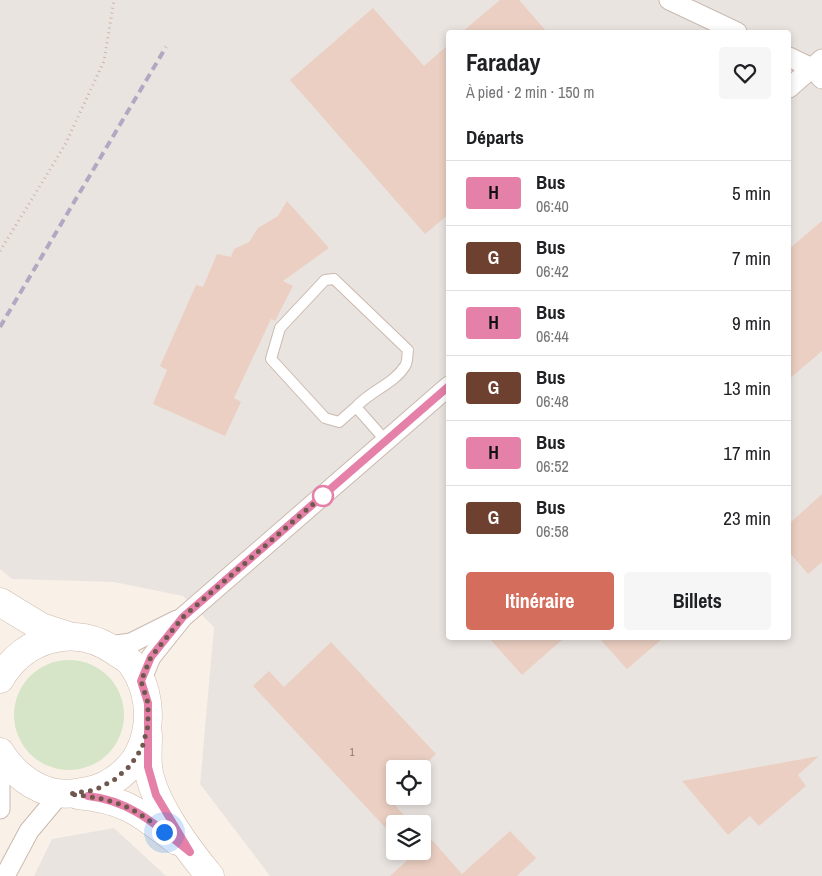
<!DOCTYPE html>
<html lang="fr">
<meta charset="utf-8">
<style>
body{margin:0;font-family:"Archivo Narrow",sans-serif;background:#f6f6f6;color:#202124;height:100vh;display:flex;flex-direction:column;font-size:19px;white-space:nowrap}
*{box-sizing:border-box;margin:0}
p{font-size:16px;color:#757577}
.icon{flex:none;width:28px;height:28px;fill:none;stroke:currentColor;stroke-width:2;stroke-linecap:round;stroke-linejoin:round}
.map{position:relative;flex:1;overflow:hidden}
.drawer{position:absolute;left:446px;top:30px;width:345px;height:610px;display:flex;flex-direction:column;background:#fff;border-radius:5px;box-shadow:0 2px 8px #0003}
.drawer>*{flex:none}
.badge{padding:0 10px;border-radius:4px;font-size:18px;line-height:32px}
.fabs{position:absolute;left:386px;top:760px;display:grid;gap:10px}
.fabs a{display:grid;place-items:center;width:45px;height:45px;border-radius:5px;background:#fff;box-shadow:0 2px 8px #0003;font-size:25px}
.you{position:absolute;width:25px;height:25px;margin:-12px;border:4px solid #fff;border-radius:50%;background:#1a73e8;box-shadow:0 0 0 8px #1a73e833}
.map>.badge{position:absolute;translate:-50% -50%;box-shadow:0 0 0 2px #fff}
h2{padding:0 20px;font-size:19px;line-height:45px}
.round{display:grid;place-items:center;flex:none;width:52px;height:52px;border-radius:5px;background:#f6f6f6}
.head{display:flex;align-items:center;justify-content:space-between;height:85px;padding:0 20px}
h1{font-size:24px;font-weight:700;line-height:38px}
.cta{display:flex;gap:10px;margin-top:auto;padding:10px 20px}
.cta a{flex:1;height:58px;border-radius:5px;background:#d46d5c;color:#fff;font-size:20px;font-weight:700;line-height:58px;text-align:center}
.cta a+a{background:#f6f6f6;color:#202124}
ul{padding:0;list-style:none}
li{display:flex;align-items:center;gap:15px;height:65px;padding:0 20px;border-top:1px solid #e0e0e0}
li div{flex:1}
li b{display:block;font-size:19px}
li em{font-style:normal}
li .badge{min-width:55px;font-weight:700;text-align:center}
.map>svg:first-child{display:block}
.industrial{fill:#eae4e0;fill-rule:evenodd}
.green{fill:#d6e5c7}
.building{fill:#ebcfc2}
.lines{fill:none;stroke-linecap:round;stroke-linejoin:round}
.lane-casing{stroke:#cab9af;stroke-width:12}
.street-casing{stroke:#cab9af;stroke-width:21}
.secondary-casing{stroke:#cebab0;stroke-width:29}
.path{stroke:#d0b3a6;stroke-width:3;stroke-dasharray:1 4;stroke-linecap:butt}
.lane{stroke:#fff;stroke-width:10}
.street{stroke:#fff;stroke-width:19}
.secondary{stroke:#fff;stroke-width:28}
.rail{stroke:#b3a7c2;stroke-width:4;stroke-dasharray:8 5;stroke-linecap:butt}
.line-casing{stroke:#fff;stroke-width:11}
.line{stroke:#e580a9;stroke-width:8}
.walk{stroke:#70584f;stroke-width:5;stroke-dasharray:0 9}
.stop-dot{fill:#fff;stroke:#e580a9;stroke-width:2.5}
.labels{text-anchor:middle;stroke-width:4;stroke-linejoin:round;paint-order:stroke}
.number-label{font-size:11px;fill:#8f766c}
</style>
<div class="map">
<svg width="822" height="876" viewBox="0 0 822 876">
<rect width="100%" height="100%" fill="#f9f1e7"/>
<g class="industrial">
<path d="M0 0H822V876H270L200 784 214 627 183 596 114 582 12 579 0 569ZM449 32H789V638H449ZM395 769H422V796H395ZM395 824H422V851H395Z"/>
<polygon points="114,828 166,876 34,876 52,839"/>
</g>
<circle class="green" cx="69" cy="715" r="55"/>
<g class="building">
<polygon points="500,0 519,0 547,32 462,32"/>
<polygon points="373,8 424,66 449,44 449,214 425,234 290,80"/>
<polygon points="287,201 329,248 283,281 293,286 275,321 271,319 234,398 241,402 225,436 153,404 167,370 160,366 196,285 203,287 217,254 231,257 234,249 249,242 258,228 278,216"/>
<polygon points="822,221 822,351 789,379 789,249"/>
<polygon points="822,494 822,562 808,574 789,552 789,524"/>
<polygon points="489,638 564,638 522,675"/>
<polygon points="599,638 663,638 627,669"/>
<polygon points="331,642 436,754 420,769 395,769 395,805 412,824 395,824 395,838 253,686 269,671 284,687"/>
<polygon points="819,756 798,775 806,786 759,826 750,816 728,835 682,781"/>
<polygon points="510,831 536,858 517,876 390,876 412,856 407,851 422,851 422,836 428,842 431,839 462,874"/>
</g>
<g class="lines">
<defs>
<path id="lane" d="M356 407 339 422 325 418 271 359 280 328 325 280 334 279 408 350C407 355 408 362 405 366 394 384 370 391 356 407L386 441"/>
<g id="street">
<polyline points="669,0 737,32"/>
<polyline points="789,57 812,68 822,79"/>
<polyline points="789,88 822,59"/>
<polyline points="109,646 131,643 177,620"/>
<polyline points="141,681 151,657 183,617 449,386"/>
<polyline points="0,767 0,809"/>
<polyline points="5,876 29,831 60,794"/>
</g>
<g id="secondary">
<polyline points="0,602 41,627 69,636"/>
<path d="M0 679C24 637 76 623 116 652 121 655 128 659 131 663 158 699 153 755 114 780 102 789 89 791 75 793 43 798 16 777 0 752"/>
<path d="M148 735C148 745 147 756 148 766 151 800 188 850 210 876"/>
<path d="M78 795C127 800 139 812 177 841"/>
</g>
</defs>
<use href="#lane" class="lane-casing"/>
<use href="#street" class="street-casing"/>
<use href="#secondary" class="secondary-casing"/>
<polyline class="path" points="0,251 65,145 104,61 114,0"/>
<use href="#lane" class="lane"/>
<use href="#street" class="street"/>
<use href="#secondary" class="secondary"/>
<polyline class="rail" points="0,327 166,47"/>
</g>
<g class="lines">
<defs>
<path id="line" d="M88 796C132 801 157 826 190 852L156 795 148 767V703L141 681 151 657 183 617 449 386"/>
</defs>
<use href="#line" class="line-casing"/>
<use href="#line" class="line"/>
<path class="walk" d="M164 832C130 804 113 799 69 794L95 790 114 780 130 766 142 748 148 726V703L141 681 151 657 183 617 326 493 323 496"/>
</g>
<circle class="stop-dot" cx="323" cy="496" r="10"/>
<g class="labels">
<g class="number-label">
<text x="352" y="756">1</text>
</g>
</g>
</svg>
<div class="fabs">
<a><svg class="icon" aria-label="locate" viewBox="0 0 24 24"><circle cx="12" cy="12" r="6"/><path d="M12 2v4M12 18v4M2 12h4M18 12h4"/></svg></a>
<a><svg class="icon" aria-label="layers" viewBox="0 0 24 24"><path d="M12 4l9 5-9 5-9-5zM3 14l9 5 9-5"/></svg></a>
</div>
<div class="you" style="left:164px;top:832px"></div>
<section class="drawer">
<div class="head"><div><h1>Faraday</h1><p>À pied · 2 min · 150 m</p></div><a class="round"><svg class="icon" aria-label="heart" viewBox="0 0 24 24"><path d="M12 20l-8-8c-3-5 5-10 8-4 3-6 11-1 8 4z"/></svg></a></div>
<h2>Départs</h2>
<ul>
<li><span class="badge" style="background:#e580a9;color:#111">H</span><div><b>Bus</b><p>06:40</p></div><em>5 min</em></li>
<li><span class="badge" style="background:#6e4030;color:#fff">G</span><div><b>Bus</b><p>06:42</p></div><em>7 min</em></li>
<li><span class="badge" style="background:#e580a9;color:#111">H</span><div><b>Bus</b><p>06:44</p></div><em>9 min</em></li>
<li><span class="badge" style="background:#6e4030;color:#fff">G</span><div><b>Bus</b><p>06:48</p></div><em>13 min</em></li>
<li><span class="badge" style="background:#e580a9;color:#111">H</span><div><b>Bus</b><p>06:52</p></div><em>17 min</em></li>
<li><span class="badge" style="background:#6e4030;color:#fff">G</span><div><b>Bus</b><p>06:58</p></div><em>23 min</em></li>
</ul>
<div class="cta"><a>Itinéraire</a><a>Billets</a></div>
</section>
</div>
